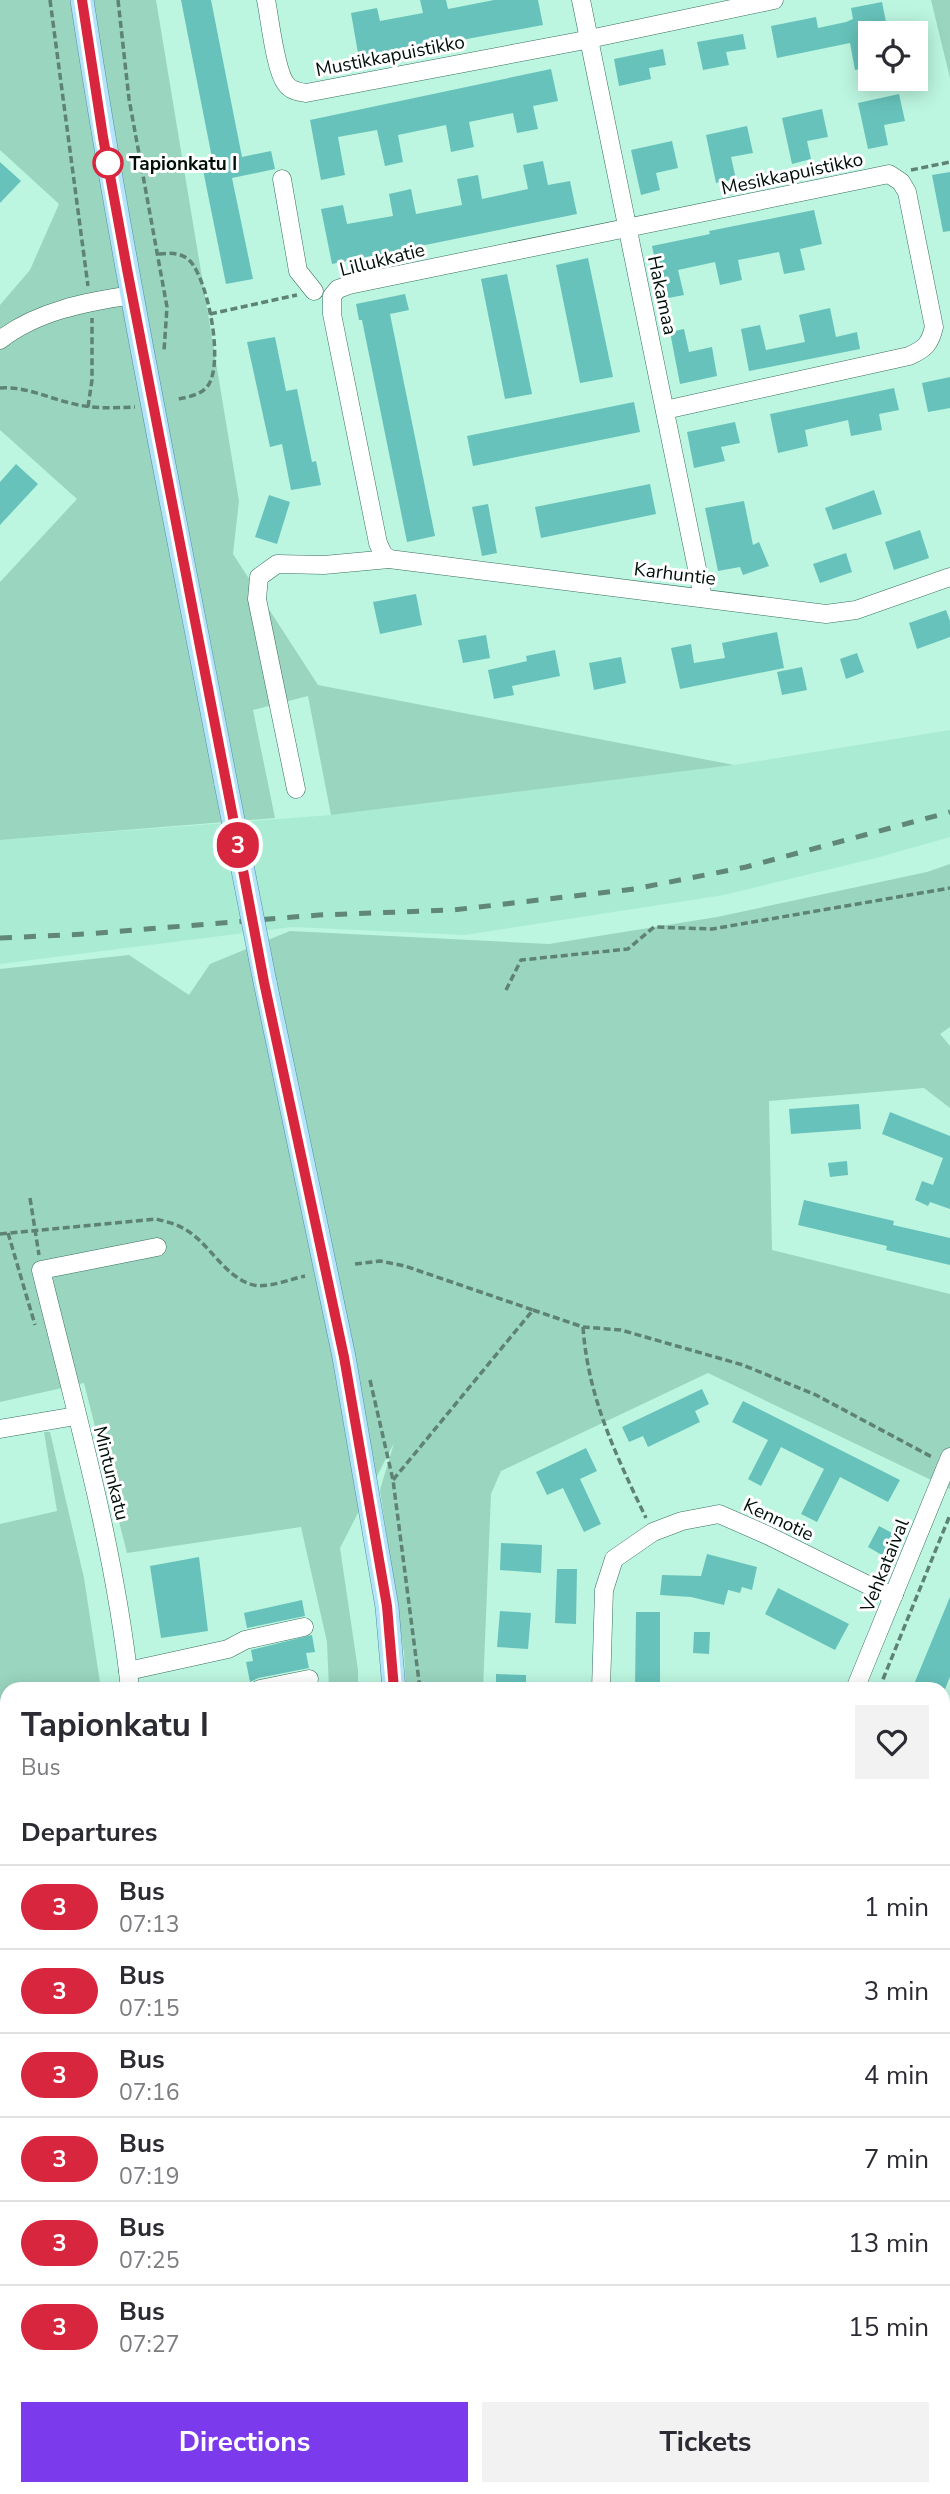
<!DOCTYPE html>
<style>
body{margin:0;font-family:"Nunito Sans",sans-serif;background:#f2f2f3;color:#2b2b33;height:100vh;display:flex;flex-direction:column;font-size:26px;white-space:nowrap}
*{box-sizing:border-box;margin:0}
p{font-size:23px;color:#7c7c81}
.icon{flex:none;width:38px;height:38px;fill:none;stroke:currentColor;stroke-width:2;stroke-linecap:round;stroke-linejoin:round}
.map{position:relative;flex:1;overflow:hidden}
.panel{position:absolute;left:0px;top:1682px;width:950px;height:814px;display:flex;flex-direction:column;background:#fff;border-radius:21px 21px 0 0;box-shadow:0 4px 18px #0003}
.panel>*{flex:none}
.badge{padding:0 14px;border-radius:23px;font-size:24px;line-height:46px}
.buttons{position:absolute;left:858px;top:21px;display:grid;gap:14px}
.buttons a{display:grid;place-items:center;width:70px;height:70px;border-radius:0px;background:#fff;box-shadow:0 4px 18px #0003;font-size:35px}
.map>.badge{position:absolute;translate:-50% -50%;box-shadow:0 0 0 4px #fff}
h2{padding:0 21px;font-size:26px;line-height:63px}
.round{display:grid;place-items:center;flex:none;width:74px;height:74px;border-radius:0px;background:#f2f2f3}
.overview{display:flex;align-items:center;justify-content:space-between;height:119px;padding:0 21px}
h1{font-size:33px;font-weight:700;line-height:52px}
.button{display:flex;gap:14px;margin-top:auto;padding:14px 21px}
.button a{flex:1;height:80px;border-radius:0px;background:#7c3aed;color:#fff;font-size:28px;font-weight:700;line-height:80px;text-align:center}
.button a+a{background:#f2f2f3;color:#2b2b33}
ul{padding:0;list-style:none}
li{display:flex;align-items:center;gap:21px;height:84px;padding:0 21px;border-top:2px solid #e1e1e2}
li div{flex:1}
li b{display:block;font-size:26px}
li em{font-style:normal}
li .badge{min-width:77px;font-weight:700;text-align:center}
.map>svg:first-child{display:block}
.built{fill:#aaecd3}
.green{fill:#9ad5bf}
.water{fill:#9f99d5;stroke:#6f7098;stroke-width:2}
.building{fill:#67c2bb}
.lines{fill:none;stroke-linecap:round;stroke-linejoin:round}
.minor-casing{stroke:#386f5c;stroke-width:19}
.major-casing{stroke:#548ea3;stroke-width:24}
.path{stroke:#5e8375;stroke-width:3.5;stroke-dasharray:7 3.5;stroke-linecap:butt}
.minor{stroke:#fff;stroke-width:18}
.major{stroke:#b4e4fa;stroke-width:23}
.rail{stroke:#618778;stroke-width:5;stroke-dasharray:12 12;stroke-linecap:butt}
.major-bridge-casing{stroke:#548ea3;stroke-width:24;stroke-linecap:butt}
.major-bridge{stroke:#b4e4fa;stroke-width:23}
.line-casing{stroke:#fff;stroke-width:16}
.line{stroke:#d7263d;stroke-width:10}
.stop-dot{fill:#fff;stroke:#d7263d;stroke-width:3.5}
.labels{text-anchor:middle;stroke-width:6;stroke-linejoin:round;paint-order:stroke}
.street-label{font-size:19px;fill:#001009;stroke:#fff}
.stop-label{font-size:19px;font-weight:bold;fill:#001009;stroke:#fff;text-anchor:start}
</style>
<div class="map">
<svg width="950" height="2494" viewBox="0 0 950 2494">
<rect width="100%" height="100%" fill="#bcf6e0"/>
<polygon class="built" points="950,730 950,837 880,857 724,895 465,935 292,927 0,964 0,840 331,815 734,765"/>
<g class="green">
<polygon points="0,0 156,0 239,501 233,554 318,685 734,765 331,815 308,696 253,710 275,818 0,840 0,582 77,499 0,430 0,305 30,270 59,204 0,150"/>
<polygon points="931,0 950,0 950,78"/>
<polygon points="950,864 950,1027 940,1034 950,1046 950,1108 924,1088 769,1101 772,1250 950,1294 950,1489 708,1373 501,1471 491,1494 483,1689 406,1689 404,1653 380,1490 394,1443 340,1548 358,1670 358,1689 329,1689 327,1642 301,1527 127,1553 84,1383 0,1402 0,969 129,955 189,995 210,964 290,931 549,944 717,917 927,872"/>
<polygon points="44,1432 50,1432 84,1578 101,1689 7,1689 7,1872 0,1868 0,1524 57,1511"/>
<polygon points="943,1842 950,1847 950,1984 943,1980"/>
<polygon points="943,2317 950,2318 950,2494 847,2494 849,2489 943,2488"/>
<polygon points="248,2488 673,2488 679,2494 239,2494"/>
</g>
<polygon class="water" points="876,2488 876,2494 631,2494 621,2489"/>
<g class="building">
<polygon points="181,0 211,0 242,157 271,151 275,169 232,178 253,279 226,284 202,165 213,163"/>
<polygon points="420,0 446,0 448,9 494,0 538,0 543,25 359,59 351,13 377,8 380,21 423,13"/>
<polygon points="882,2 888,32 870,33 866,36 870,67 855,70 850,43 777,58 771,26 816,17 818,28 846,22 853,19 851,8"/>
<polygon points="743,34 746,49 726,52 729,65 703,70 697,42"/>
<polygon points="663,49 666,65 649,68 651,79 619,86 614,59"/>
<polygon points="551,69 558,101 533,106 538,129 517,133 513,113 469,122 474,147 451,152 446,125 398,135 403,162 385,166 377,130 338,137 345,175 321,180 310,120"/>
<polygon points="899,94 905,121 884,125 888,145 868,149 858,103"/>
<polygon points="822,109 828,137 807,141 811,159 792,164 782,118"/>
<polygon points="747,126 753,153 731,157 736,179 716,183 706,135"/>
<polygon points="672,141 678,168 656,173 660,190 641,195 631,150"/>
<polygon points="543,161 548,185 570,181 577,214 332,264 321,209 343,205 347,224 393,216 389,194 411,189 416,214 462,205 457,179 478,175 482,199 528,189 523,165"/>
<polygon points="0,162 21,181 0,203"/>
<polygon points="950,172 950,231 943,232 932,175"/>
<polygon points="814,210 822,244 800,249 805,270 784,274 779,252 738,260 742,280 720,285 715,262 678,270 684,295 663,299 652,246 710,234 709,231"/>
<polygon points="588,258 613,377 580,383 556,265"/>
<polygon points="507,274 532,394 505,399 481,279"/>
<polygon points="405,294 409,310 390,314 435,536 407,542 362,320 359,320 356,304"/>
<polygon points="830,308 836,337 857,332 860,349 749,371 741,329 760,325 766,350 805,342 799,315"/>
<polygon points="684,329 689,352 712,347 717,376 680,384 670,332"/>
<polygon points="275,337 286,391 297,389 312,462 316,461 321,485 291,490 282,444 270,447 247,342"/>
<polygon points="950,377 950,408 928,412 922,383"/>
<polygon points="894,388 899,410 879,414 882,430 851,436 848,420 805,430 808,446 778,453 770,414"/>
<polygon points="634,402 640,432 473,466 467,436"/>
<polygon points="735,422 740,443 721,447 725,461 694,468 687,432"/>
<polygon points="16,464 38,484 0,525 0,482"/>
<polygon points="650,484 656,514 541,538 535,507"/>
<polygon points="874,490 882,514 833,530 825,508"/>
<polygon points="269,495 290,502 277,544 255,537"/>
<polygon points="744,501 753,545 759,542 769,566 743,575 740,567 718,571 705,508"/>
<polygon points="488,504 497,553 482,556 472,507"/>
<polygon points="920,530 929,558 894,570 885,542"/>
<polygon points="846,553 852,572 820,583 813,564"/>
<polygon points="416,594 422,625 380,634 373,602"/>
<polygon points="946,610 950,621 950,637 917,649 909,623"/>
<polygon points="777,632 784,668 680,689 671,648 691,644 694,663 725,658 722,643"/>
<polygon points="486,635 490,658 463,663 458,640"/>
<polygon points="555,650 560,676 512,686 514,695 494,699 488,670 527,661 526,656"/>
<polygon points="857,653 864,672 846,679 840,659"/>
<polygon points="621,657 626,683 594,690 589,663"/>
<polygon points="802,667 807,690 782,695 777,672"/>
<polygon points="859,1104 861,1129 791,1134 789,1109"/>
<polygon points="890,1112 950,1136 950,1209 930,1202 928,1206 915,1200 922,1181 933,1185 943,1158 882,1134"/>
<polygon points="847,1161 848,1175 830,1177 828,1163"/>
<polygon points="804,1200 894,1221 893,1225 950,1238 950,1265 886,1250 887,1246 798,1225"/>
<polygon points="702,1389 709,1404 695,1411 700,1422 648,1447 643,1436 629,1442 622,1427"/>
<polygon points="743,1401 900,1480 888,1502 840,1477 817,1522 801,1514 824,1469 781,1447 761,1486 748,1479 768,1440 732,1422"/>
<polygon points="586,1448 597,1471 580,1479 601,1524 584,1532 563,1488 547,1495 536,1472"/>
<polygon points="879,1526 894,1534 882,1555 868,1547"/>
<polygon points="501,1543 542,1545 541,1573 500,1570"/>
<polygon points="707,1554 757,1567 752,1590 742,1587 740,1593 728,1590 724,1605 691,1597 660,1595 662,1575 701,1576"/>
<polygon points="199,1557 208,1631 161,1638 150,1566"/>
<polygon points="557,1569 577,1569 576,1624 555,1623"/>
<polygon points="778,1588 849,1624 835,1650 765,1614"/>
<polygon points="950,1597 950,1677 945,1689 912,1689"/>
<polygon points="302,1600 305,1616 247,1628 244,1613"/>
<polygon points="500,1611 531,1613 528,1649 497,1647"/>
<polygon points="636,1612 660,1612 660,1689 635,1689"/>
<polygon points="694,1632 710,1632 709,1654 693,1653"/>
<polygon points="312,1635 315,1652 306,1653 309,1668 258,1678 250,1682 246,1662 253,1661 251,1650"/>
<polygon points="496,1674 526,1675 526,1689 496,1689"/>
</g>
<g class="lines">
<defs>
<g id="minor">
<path d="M266 0C270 19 275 70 286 84 291 91 299 92 306 93L575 42 774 0"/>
<polyline points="581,0 703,598"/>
<polyline points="282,179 298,271 314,291"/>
<path d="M0 340C37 311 86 302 132 295"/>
<path d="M389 559 383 554 378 543 332 314V296L338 289 349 285 889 174 901 182 907 192 934 327C930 344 925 349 909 356L665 410"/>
<polyline points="296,789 257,599 259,577 277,564 324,565 389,559 826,614 856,610 950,577"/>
<polyline points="0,1429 76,1416"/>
<polyline points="128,1671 228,1649 245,1640 304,1627"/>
<path d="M130 1689C115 1547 75 1409 41 1270L157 1247"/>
<polyline points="260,1689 309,1679"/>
<polyline points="601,1689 604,1590 614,1559 653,1532 682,1521 719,1514 767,1535 878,1590 894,1595"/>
<polyline points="855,1689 950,1457"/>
<polyline points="943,1879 950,1885"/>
<polyline points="0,1880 7,1884"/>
<polyline points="943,2060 950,2048"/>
<polyline points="0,2297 7,2301"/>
<polyline points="233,2494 243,2488"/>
</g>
<g id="major">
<path d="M82 0C122 263 176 523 226 784"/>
<polyline points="265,982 344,1357 387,1607 394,1689"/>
<polyline points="67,2494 73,2488"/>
</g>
</defs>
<use href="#minor" class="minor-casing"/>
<use href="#major" class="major-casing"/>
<g class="path">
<polyline points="50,0 88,286"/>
<polyline points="118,0 129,99 167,307 164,351"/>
<polyline points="911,170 950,162"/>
<path d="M159 254C170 253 181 252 190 261 208 280 225 365 207 387 200 395 188 397 178 399"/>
<polyline points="210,314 297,295"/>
<path d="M0 388C24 386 46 397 70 403 92 409 112 408 135 407"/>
<polyline points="88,407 92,380 92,318"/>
<polyline points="506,990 521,960 628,949 654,927 712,929 950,888"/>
<polyline points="30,1198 39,1255"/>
<polyline points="8,1233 35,1325"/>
<path d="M0 1234 156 1219C168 1222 181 1225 192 1234 212 1249 225 1275 250 1284 265 1290 290 1279 305 1276"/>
<polyline points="355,1264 380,1261 405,1266 533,1310 393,1480"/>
<polyline points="533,1310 583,1327 621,1330 743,1365 816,1395 932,1457"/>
<path d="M583 1327C588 1398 616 1455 646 1518"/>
<polyline points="370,1380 393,1480 420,1689"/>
<polyline points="879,1689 950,1515"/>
<polyline points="943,1852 950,1857"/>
<polyline points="943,2404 950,2399"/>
<polyline points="572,2488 581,2494"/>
<polyline points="446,2492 446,2494"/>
<polyline points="106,2494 111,2488"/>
<polyline points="914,2494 916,2488"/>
</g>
<use href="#minor" class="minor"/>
<use href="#major" class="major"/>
<polyline class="rail" points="0,938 86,934 319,915 453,910 634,889 746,867 950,812"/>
<defs>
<polyline id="major-bridge" points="226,784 265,982"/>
</defs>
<use href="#major-bridge" class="major-bridge-casing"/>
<use href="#major-bridge" class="major-bridge"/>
</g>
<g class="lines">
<defs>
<polyline id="line" points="82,0 103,137 127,269 236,833 264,982 344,1357 387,1606 394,1689"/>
</defs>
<use href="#line" class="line-casing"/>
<use href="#line" class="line"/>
</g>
<circle class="stop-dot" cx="108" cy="163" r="14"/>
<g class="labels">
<g class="street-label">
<text transform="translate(390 55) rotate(-11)" y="7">Mustikkapuistikko</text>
<text transform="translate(792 173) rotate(-12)" y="7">Mesikkapuistikko</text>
<text transform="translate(382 259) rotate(-14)" y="7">Lillukkatie</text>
<text transform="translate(663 295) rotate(78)" y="7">Hakamaa</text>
<text transform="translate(675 573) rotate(7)" y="7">Karhuntie</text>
<text transform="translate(112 1473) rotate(76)" y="7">Mintunkatu</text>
<text transform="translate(779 1519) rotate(25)" y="7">Kennotie</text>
<text transform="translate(884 1565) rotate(-68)" y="7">Vehkataival</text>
</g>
<g class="stop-label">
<text x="129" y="170">Tapionkatu I</text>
</g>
</g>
</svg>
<div class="buttons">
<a><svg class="icon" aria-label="locate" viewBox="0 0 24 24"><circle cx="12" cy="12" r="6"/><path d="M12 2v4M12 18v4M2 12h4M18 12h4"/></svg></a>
</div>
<b class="badge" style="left:238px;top:845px;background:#d7263d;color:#fff">3</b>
<section class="panel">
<div class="overview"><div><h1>Tapionkatu I</h1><p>Bus</p></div><a class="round"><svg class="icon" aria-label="heart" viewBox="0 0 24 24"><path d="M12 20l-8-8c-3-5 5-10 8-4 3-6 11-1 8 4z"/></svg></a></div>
<h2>Departures</h2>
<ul>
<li><span class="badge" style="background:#d7263d;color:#fff">3</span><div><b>Bus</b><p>07:13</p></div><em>1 min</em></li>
<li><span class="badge" style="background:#d7263d;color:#fff">3</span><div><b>Bus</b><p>07:15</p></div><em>3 min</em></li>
<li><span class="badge" style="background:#d7263d;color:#fff">3</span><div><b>Bus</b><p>07:16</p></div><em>4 min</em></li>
<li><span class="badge" style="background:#d7263d;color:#fff">3</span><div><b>Bus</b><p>07:19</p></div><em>7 min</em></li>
<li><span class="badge" style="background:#d7263d;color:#fff">3</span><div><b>Bus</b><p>07:25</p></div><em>13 min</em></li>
<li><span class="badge" style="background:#d7263d;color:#fff">3</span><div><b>Bus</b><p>07:27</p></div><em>15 min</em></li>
</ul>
<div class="button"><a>Directions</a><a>Tickets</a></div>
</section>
</div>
